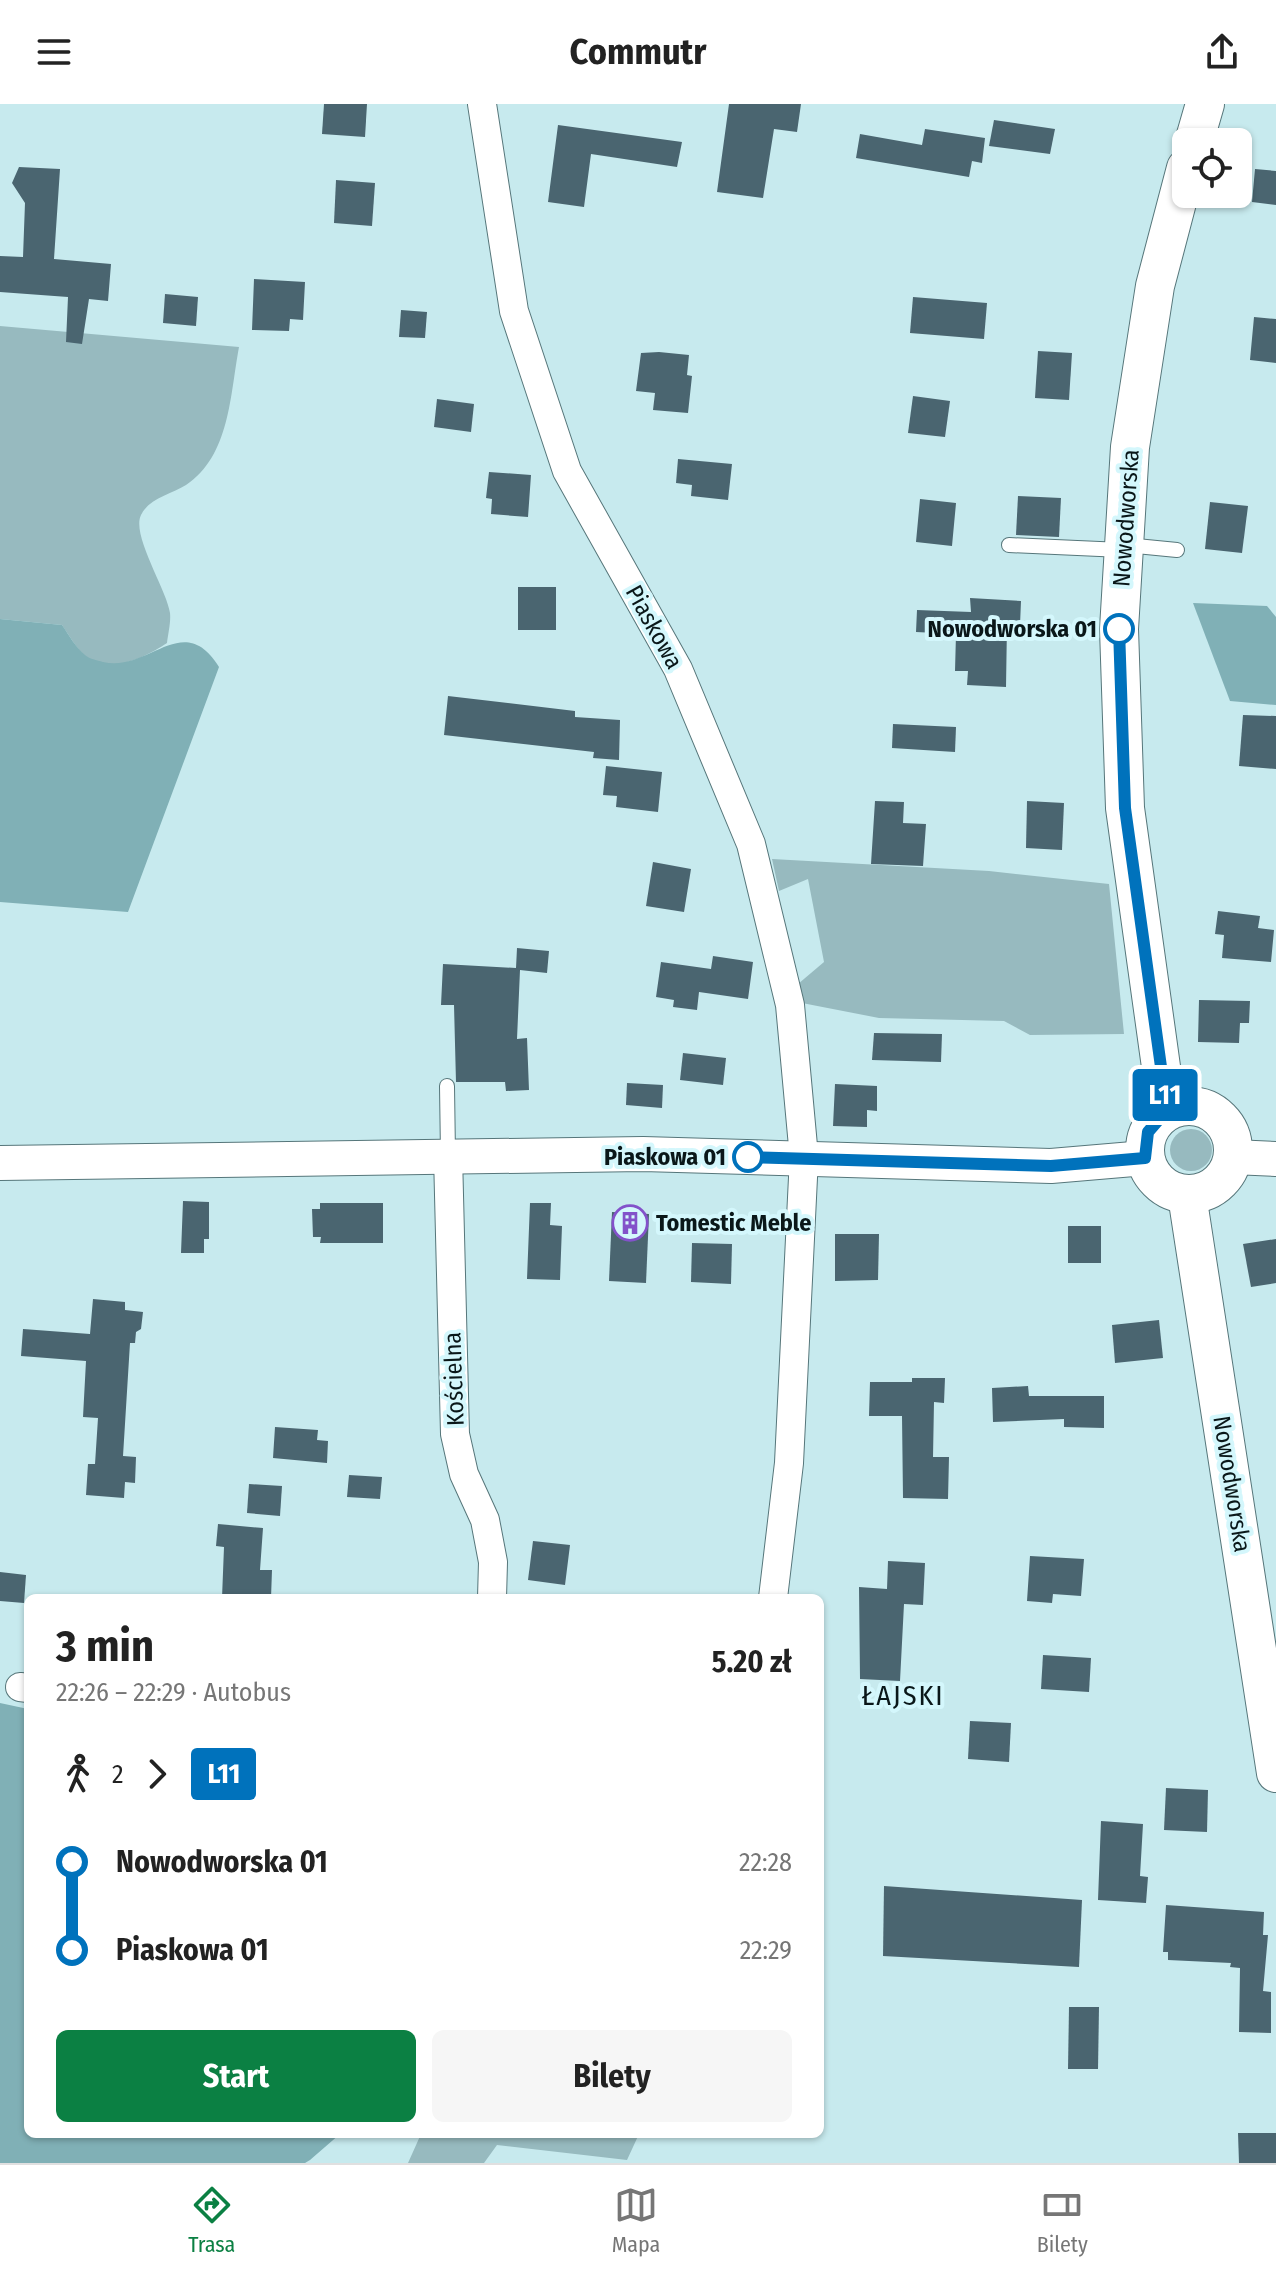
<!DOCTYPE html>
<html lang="pl">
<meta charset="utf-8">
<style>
body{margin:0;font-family:"Fira Sans Condensed",sans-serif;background:#f6f6f6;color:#222;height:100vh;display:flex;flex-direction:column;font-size:30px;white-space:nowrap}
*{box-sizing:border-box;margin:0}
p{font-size:26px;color:#767676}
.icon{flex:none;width:44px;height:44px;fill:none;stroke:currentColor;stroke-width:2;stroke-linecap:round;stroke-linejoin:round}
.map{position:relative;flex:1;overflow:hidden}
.panel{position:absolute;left:24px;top:1490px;width:800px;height:544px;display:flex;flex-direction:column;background:#fff;border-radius:12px;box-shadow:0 2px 6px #0004}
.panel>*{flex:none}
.badge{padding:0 16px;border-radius:6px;font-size:28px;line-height:52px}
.tools{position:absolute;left:1172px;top:24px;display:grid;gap:16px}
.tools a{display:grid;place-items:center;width:80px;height:80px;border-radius:12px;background:#fff;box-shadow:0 2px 6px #0004;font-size:40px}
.map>.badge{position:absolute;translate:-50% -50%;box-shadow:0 0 0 4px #fff}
.legs{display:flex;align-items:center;gap:12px;height:88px;padding:0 32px;font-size:26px}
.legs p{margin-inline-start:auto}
.head{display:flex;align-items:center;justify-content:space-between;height:136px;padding:0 32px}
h1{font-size:44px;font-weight:700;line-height:60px}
.action{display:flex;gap:16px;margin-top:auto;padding:16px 32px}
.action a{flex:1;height:92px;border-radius:12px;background:#0b8043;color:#fff;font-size:32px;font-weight:700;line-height:92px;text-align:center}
.action a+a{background:#f6f6f6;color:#222}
ul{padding:0 32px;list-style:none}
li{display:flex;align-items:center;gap:28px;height:88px;font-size:30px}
li i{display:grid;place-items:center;width:12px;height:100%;margin:0 10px;background:currentColor}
li i::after{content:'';width:20px;height:20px;margin:-10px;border:6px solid;border-radius:50%;background:#fff}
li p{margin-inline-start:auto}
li:first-child i{background:linear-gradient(#0000 50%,currentColor 0)}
li:last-child i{background:linear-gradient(currentColor 50%,#0000 0)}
header{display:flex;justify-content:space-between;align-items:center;height:104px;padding:0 32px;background:#fff;font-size:36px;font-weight:700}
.tab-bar{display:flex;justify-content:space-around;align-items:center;height:112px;border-top:2px solid #e0e0e0;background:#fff;font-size:22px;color:#767676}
.tab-bar a{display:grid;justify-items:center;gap:4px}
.tab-bar .on{color:#0b8043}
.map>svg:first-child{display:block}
.green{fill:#97babf}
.forest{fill:#80b0b6}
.building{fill:#4a6570}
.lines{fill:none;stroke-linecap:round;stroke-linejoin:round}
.service-casing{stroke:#56767a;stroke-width:16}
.minor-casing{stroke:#56767a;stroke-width:30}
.tertiary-casing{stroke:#56767a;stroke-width:36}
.secondary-casing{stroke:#56767a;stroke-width:40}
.service{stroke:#fff;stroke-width:14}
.minor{stroke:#fff;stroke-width:28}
.tertiary{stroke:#fff;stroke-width:34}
.secondary{stroke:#fff;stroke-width:38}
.line-1-casing{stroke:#fff;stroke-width:18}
.line-1{stroke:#0072bc;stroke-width:12}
.stop-1-dot{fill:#fff;stroke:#0072bc;stroke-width:4}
.labels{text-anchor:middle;stroke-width:8;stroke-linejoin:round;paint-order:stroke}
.street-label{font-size:24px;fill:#0a1719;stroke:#d4f7fc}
.stop-label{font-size:24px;font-weight:bold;fill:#0a1719;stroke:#d4f7fc;text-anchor:end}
.poi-label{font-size:24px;font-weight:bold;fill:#0a1719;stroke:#d4f7fc;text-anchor:start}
.quarter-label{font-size:28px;letter-spacing:2px;fill:#0a1719;stroke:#d4f7fc}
</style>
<header><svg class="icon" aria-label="menu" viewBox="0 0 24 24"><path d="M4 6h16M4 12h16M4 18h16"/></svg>Commutr<svg class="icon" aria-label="share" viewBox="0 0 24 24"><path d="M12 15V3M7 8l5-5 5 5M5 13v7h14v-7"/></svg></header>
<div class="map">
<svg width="1276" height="2059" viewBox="0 0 1276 2059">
<rect width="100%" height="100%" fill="#c7eaee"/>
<g class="green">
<path d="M0 222 239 243C230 291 230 352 186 381 172 390 149 394 141 411 131 431 167 486 170 509 171 518 168 530 167 539 146 553 109 572 85 552 76 544 69 531 62 521L0 515Z"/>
<polygon points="772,755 989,767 1109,780 1124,930 1030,931 1004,917 879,914 802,899 798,880 824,858 808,775 779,787"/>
<circle cx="1191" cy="1046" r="21"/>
<polygon points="421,2030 639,2030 627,2056 497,2041 484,2059 408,2059"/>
</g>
<g class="forest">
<polygon points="1193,499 1267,502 1276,513 1276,601 1230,597"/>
<path d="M0 515 62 521C69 531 76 544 85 551 89 555 97 556 103 558 149 569 183 505 219 563L128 808 0 798Z"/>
<polygon points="0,1599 28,1605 28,2030 340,2030 310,2056 305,2059 0,2059"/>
</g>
<g class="building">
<polygon points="324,0 367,0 365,33 322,30"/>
<polygon points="729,0 801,0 797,28 774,25 763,94 717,88"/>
<polygon points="994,16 1055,25 1050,50 989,42"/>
<polygon points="558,21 682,38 677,63 591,50 584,103 548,98"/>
<polygon points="925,25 985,34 982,59 972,57 969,73 856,54 860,30 922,41"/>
<polygon points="19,63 60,65 54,155 111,160 108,197 89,195 82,240 66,238 68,193 0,188 0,152 23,153 25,99 12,79"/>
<polygon points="1255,65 1276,67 1276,101 1252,98"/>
<polygon points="336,76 375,79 372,122 334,119"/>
<polygon points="254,175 305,178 303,216 290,215 289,227 252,226"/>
<polygon points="165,190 198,193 196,222 163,219"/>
<polygon points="913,193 987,199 984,235 910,229"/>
<polygon points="401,206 427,208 425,234 399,233"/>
<polygon points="1254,213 1276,215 1276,259 1250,256"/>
<polygon points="1038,247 1072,249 1069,296 1035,294"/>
<polygon points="659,248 689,251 687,271 692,272 688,309 653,306 655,289 636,287 641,249"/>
<polygon points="913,292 950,297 945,333 908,329"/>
<polygon points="437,295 474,300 471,328 434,323"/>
<polygon points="678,355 732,360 728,396 691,392 692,381 676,379"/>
<polygon points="489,368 531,371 528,413 491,410 492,395 486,394"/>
<polygon points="1018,392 1061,394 1059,433 1016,431"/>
<polygon points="920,395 956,399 952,442 916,438"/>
<polygon points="1210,398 1248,402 1242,449 1205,445"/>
<rect x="518" y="483" width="38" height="43"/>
<polygon points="970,494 1021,497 1020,521 1007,520 1006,583 967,581 968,567 955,567 956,530 916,528 917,506 971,508"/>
<polygon points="448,592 575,607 575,613 620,616 619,656 593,654 594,648 444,631"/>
<polygon points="1243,611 1276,612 1276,665 1239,662"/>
<polygon points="893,620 956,623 955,648 892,644"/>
<polygon points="606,662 662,668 658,708 616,703 617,692 603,691"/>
<polygon points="875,697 904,698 903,719 926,720 923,762 871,760"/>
<polygon points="1027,697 1064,699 1062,746 1026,744"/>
<polygon points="653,758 691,765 684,808 646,802"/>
<polygon points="1218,807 1260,812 1258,824 1274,826 1271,858 1222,854 1224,831 1215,830"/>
<polygon points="517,844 549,847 547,869 520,866 517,935 527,934 529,986 506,987 505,978 456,978 454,901 441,901 443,860 516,864"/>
<polygon points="713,852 753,858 748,895 699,888 697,906 673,903 674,896 656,893 661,858 711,865"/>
<polygon points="1199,896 1250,897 1249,919 1240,919 1239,939 1198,938"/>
<polygon points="874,929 942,930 941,958 872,956"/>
<polygon points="683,949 726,954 723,981 680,976"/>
<polygon points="627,979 663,981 662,1004 626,1001"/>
<polygon points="835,980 877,982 877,1007 867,1006 867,1023 833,1022"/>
<polygon points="183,1097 209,1098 209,1135 204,1135 204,1149 181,1149"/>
<polygon points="320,1099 383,1099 383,1139 320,1139 321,1133 313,1133 312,1105 320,1105"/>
<polygon points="530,1099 551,1099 550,1121 562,1122 560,1176 527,1175"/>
<polygon points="612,1108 649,1110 646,1179 609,1177"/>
<rect x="1068" y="1122" width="33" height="37"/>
<polygon points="835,1130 879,1130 878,1176 835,1177"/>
<polygon points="1276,1135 1276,1179 1251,1183 1243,1140"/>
<polygon points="692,1139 732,1140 731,1180 691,1178"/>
<polygon points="93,1195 125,1198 125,1206 143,1208 141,1225 136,1228 135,1239 130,1239 123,1352 136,1353 135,1379 125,1378 124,1394 86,1391 88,1360 95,1360 98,1314 83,1313 86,1257 21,1252 23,1225 90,1230"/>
<polygon points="1159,1216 1163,1254 1115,1259 1112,1221"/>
<polygon points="912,1274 945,1274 944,1299 934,1298 933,1353 949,1353 948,1395 903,1394 902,1312 869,1312 870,1278 912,1278"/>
<polygon points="1028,1282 1029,1292 1104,1292 1104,1324 1064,1323 1064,1315 993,1318 992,1284"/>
<polygon points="275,1323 318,1326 317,1336 328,1337 327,1359 273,1354"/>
<polygon points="349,1371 382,1373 380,1395 347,1393"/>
<polygon points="249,1380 282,1382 280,1412 247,1409"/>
<polygon points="218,1420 263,1424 260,1466 272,1466 271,1494 222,1494 224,1443 216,1442"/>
<polygon points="533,1437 570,1441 565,1481 528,1476"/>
<polygon points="1030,1452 1084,1455 1081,1492 1053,1490 1052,1499 1027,1497"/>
<polygon points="888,1457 925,1459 923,1501 904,1500 900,1577 860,1575 859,1483 887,1485"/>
<polygon points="0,1468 26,1471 24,1499 0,1497"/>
<polygon points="1043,1551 1091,1554 1089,1588 1041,1585"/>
<polygon points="970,1617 1011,1619 1009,1658 968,1655"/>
<polygon points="1166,1684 1208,1686 1207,1728 1164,1726"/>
<polygon points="1101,1717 1143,1720 1140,1772 1148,1773 1146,1799 1098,1796"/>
<polygon points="884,1782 1082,1796 1079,1863 883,1852"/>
<polygon points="1166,1801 1264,1808 1263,1831 1268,1831 1263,1887 1271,1888 1271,1929 1239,1928 1240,1864 1230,1863 1231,1859 1168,1856 1168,1848 1163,1848"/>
<polygon points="1069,1903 1099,1903 1098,1965 1068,1965"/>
<polygon points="1238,2029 1276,2029 1276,2059 1239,2059"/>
</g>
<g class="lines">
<defs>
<g id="service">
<polyline points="1009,441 1122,446"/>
<polyline points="1126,441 1177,446"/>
<polyline points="447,982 448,1051"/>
</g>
<g id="minor">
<polyline points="482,0 514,207 567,367 678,565 751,740 790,901 804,1053 789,1359 773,1494"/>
<polyline points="448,1051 455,1330 464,1370 485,1416 493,1458 492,1494"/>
<polyline points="20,1583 28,1584"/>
</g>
<g id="tertiary">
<polyline points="1233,1053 1276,1055"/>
<polyline points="0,1059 643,1050 1051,1062 1145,1054"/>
</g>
<g id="secondary">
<polyline points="1194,38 1205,0"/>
<circle cx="1189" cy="1046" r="44"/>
<polyline points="1167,1006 1125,704 1119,525 1130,343 1155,182 1186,64"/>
<polyline points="1187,1091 1276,1669"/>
</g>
</defs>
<use href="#service" class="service-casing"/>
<use href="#minor" class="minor-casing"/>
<use href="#tertiary" class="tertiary-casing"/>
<use href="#secondary" class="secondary-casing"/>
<use href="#service" class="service"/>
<use href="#minor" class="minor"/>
<use href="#tertiary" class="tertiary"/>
<use href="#secondary" class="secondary"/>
</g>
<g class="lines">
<defs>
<polyline id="line-1" points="748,1053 1051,1062 1145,1054 1148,1028 1167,1006 1125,704 1119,525"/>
</defs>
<use href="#line-1" class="line-1-casing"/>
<use href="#line-1" class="line-1"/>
</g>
<defs>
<symbol id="building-ring" viewBox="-11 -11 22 22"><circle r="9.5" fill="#d4f7fc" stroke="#8352ca" stroke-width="1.5"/><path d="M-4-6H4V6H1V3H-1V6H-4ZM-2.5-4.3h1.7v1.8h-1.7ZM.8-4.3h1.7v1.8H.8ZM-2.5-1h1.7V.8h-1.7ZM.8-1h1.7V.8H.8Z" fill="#8352ca"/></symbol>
</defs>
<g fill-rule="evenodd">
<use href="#building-ring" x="610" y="1099" width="40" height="40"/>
</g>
<g class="stop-1-dot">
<circle cx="1119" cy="525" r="14"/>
<circle cx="748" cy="1053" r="14"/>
</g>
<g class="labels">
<g class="street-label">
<text transform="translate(1126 414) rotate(-86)" y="8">Nowodworska</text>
<text transform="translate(654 523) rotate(61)" y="8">Piaskowa</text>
<text transform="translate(454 1275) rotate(-92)" y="8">Kościelna</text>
<text transform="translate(1232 1380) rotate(81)" y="8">Nowodworska</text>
</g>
<g class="stop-label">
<text x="1097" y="533">Nowodworska 01</text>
<text x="726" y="1061">Piaskowa 01</text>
</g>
<g class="poi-label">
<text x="656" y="1127">Tomestic Meble</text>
</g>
<g class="quarter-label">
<text x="903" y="1601">ŁAJSKI</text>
</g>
</g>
</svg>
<div class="tools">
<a><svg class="icon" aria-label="locate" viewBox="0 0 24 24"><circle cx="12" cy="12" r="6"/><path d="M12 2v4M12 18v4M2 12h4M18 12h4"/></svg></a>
</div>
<b class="badge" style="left:1165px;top:991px;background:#0072bc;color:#fff">L11</b>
<section class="panel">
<div class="head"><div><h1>3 min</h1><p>22:26 – 22:29 · Autobus</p></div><b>5.20 zł</b></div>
<div class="legs"><svg class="icon" aria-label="walk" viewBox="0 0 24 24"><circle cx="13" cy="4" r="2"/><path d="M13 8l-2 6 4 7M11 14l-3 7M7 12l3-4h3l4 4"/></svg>2<svg class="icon" aria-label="forward" viewBox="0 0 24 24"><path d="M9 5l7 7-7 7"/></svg><b class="badge" style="background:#0072bc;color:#fff">L11</b></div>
<ul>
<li><i style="color:#0072bc"></i><b>Nowodworska 01</b><p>22:28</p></li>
<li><i style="color:#0072bc"></i><b>Piaskowa 01</b><p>22:29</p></li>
</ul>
<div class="action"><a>Start</a><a>Bilety</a></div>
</section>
</div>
<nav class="tab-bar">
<a class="on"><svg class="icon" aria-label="directions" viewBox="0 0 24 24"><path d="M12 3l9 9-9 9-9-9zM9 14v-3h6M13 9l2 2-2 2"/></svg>Trasa</a>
<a><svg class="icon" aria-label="map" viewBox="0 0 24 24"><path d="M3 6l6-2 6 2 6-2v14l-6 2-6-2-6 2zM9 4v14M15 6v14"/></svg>Mapa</a>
<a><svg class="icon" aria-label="tickets" viewBox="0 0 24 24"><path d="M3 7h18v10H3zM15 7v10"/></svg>Bilety</a>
</nav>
